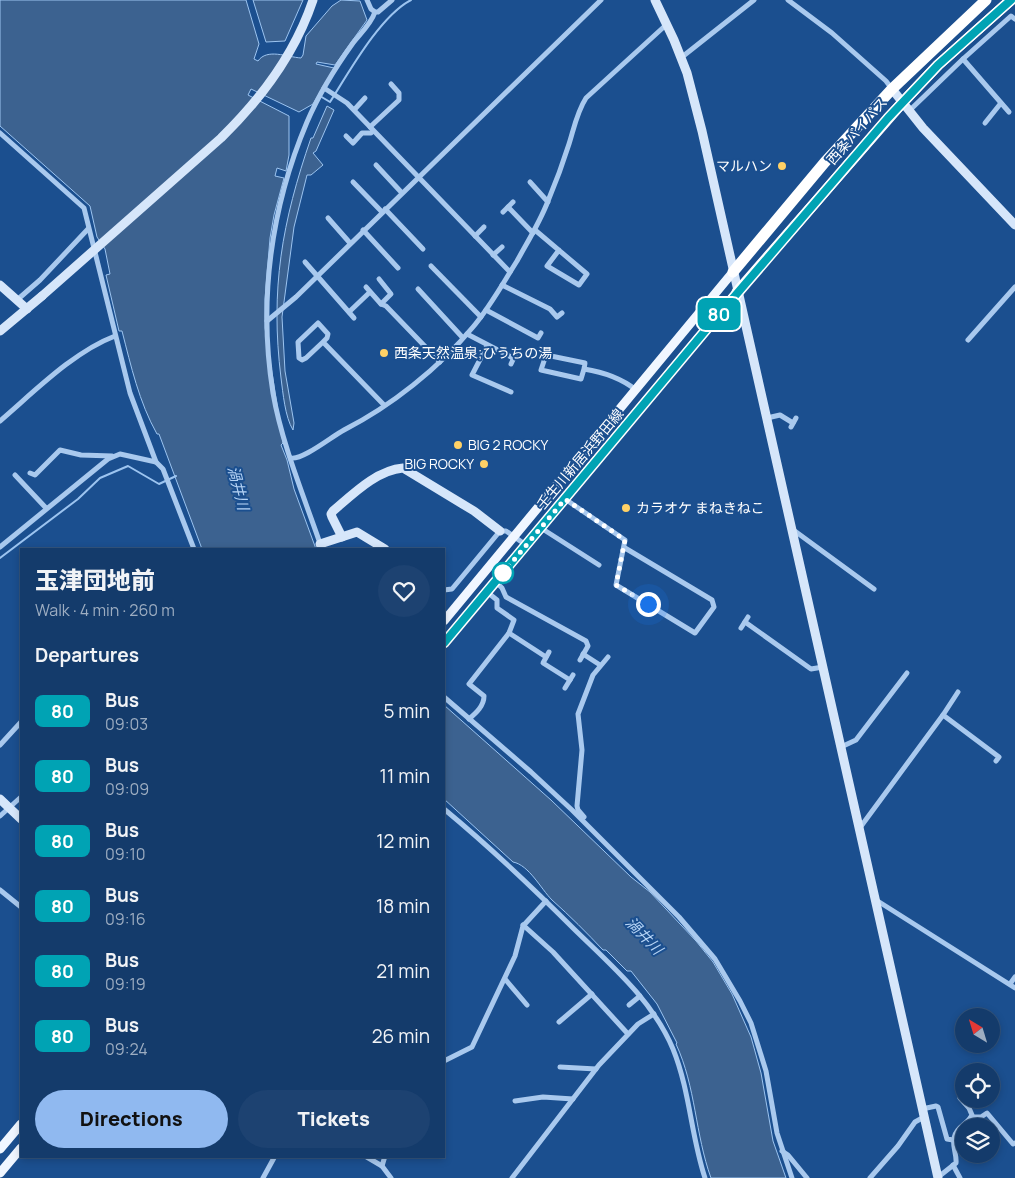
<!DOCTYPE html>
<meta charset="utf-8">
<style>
body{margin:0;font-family:Manrope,"Noto Sans JP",sans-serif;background:#1d4271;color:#f1f3f6;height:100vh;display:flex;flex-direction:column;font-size:19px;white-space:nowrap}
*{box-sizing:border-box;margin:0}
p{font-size:16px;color:#9dadc1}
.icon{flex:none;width:28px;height:28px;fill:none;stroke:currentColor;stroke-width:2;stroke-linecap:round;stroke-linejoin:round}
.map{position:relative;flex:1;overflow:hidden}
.drawer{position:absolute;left:20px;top:548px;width:425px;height:610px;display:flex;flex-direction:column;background:#143b6b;border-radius:0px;box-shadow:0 2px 8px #0003,0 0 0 1px #33557e}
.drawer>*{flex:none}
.badge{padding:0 10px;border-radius:8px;font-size:18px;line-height:32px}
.needle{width:32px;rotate:322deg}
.fabs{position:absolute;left:955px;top:1008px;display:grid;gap:10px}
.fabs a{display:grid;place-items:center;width:45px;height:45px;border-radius:50%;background:#143b6b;box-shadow:0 2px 8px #0003,0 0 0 1px #33557e;font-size:25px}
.you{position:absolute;width:25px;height:25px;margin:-12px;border:4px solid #fff;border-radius:50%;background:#1a73e8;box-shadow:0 0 0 8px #1a73e833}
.map>.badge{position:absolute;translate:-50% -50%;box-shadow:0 0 0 2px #fff}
h2{padding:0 15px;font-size:19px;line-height:45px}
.round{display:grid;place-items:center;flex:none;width:52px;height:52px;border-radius:26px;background:#1d4271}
.overview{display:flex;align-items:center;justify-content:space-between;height:85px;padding:0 15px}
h1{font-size:24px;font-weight:800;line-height:38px}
.button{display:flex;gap:10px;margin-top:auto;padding:10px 15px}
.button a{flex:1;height:58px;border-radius:30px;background:#90b9f0;color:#111;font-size:20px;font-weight:800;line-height:58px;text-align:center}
.button a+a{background:#1d4271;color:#f1f3f6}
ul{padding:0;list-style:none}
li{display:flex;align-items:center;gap:15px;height:65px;padding:0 15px}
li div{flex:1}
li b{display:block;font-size:19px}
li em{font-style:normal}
li .badge{min-width:55px;font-weight:700;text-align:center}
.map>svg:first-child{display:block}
.water{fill:#3c6290;stroke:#9cc4f0}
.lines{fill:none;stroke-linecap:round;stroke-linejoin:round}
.stream{stroke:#9cc4f0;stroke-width:2}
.street{stroke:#a9c9ee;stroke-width:5}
.secondary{stroke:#d6e6fa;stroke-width:9}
.primary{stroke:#f0f6ff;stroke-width:9}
.highway{stroke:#fff;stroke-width:11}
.secondary-bridge{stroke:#d6e6fa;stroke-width:9}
.line-casing{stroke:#fff;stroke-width:11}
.line{stroke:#00a3b4;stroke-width:8}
.walk{stroke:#fff;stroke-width:5;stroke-dasharray:0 9}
.poi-dot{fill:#ffd166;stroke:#1b4f8f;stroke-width:2}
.stop-dot{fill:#fff;stroke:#00a3b4;stroke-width:2.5}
.labels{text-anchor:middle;stroke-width:4;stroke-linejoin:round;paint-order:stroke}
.street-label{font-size:14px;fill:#fff;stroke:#1b4f8f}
.poi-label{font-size:14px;fill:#fff;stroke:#1b4f8f;text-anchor:start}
.water-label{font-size:15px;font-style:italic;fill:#b5d3f5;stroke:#1b4f8f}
</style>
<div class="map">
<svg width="1015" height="1178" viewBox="0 0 1015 1178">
<rect width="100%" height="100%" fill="#1b4f8f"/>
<g class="water">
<path d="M0 0H246L259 44 254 59 258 61C267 48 287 57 301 58L303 55 306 36 332 6 341 0 360 1 367 20 335 65 317 62 316 64 334 68 313 104 299 112 251 89 248 95 289 116V155L286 171 277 168 275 176 284 178 274 215 270 238 265 299V328L283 443 281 445 287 460 294 489 316 549H202L159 434H157C139 402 131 366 122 331H119L106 275 110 274 105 249 97 237 90 206 0 126Z"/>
<polygon points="253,0 303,0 285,41 266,42"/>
<path d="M327 106 334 110 316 151 313 153 323 165 311 175H307L294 227 282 317 285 371 294 423 293 430C285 417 283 393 281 378 270 289 282 222 311 138H313Z"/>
<path d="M444 705 551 800 631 877 650 892 696 941 713 962 732 994 751 1037 761 1073 773 1141 786 1178H711C695 1134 696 1087 676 1044L677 1043 657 1004 631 971H627L606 950H603C587 933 570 916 552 900 541 889 529 865 513 862L444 799Z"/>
</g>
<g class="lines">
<g class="stream">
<path d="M320 96 330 102C349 72 380 16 411 0"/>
<polyline points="0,558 78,499 100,478 128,466 159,484 176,476"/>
</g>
<g class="street">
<polyline points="367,0 371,9 375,12 378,12 392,0"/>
<polyline points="788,0 832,33 886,81 892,89"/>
<polyline points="682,57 754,0"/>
<polyline points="963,59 1009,112"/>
<polyline points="324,88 347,103 510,272"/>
<polyline points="354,110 365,98"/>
<polyline points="909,111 963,59 1011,16 1015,19"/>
<polyline points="985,123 1001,103"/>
<polyline points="370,127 399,100 399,93 391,84"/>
<polyline points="0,133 84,208 130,393 156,462"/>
<polyline points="346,136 353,143 362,133 371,133 373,131"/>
<polyline points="376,165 402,193"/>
<polyline points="353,182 382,212"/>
<polyline points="530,182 548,202"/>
<polyline points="508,207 533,233"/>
<polyline points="385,209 423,249"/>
<polyline points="503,212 513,202"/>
<polyline points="328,218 350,243"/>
<polyline points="363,230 398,268"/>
<polyline points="535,230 587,274 579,285 547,266 559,250"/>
<polyline points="475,236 484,227"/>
<polyline points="493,255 502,247"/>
<polyline points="305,262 354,318"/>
<polyline points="431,266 481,317"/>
<polyline points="379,279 391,294 381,304"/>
<polyline points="502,285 550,309 557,317 562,313"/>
<polyline points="366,287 381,304 386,306 440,362"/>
<polyline points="418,289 463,338"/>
<polyline points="17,300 40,280 88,229"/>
<polyline points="486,310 538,338 541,333"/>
<polyline points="349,312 370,292"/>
<polyline points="267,321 296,297 601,0"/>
<polyline points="467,334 513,358"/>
<polyline points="968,340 1015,287"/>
<polyline points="323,342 306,358 302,360 299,358 298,342 318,323 328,334 327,338 323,342 384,405"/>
<polyline points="487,346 472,375 511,392"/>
<polyline points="511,364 516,353"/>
<path d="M584 369 585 363 546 355 541 370 581 379 584 369C603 372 621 378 636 390"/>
<polyline points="767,418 780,415 793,423"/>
<path d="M0 421C34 392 73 352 115 336"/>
<polyline points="791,427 796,418"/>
<path d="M291 458C303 460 331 437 344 430 391 406 439 368 473 327 490 307 503 283 517 261 528 241 540 222 548 201 556 182 563 163 569 144 574 128 577 112 586 98L667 24"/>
<polyline points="30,473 35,475 60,450 81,455 112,456"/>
<polyline points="15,475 46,508"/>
<polyline points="565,499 625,540 616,585 695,633 714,607 712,600 625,548"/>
<polyline points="541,528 599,565"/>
<polyline points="792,529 874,589"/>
<polyline points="0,547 108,459 120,454 156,462 163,469 194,549"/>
<path d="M322 549C305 499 282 445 273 393 258 301 271 207 307 122 319 94 335 68 353 43 360 34 371 24 375 12"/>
<polyline points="496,582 502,588 506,597 586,641 588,646 580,660"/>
<polyline points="444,590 452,589 500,531 506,531 526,545"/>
<polyline points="745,622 811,669 823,667"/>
<polyline points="741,628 748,617"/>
<polyline points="509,633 546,657"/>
<polyline points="549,652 543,663 570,680"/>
<polyline points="583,654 600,665"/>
<polyline points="565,688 573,675"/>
<polyline points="444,697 531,772 572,810 679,917 715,959 740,1001 751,1023 766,1071 777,1133 792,1178"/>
<polyline points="943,715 999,757 996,761"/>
<path d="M469 719C476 713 484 706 484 696L469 684 509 633 514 620 497 608V600L487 592"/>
<polyline points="0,745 21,722"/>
<polyline points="841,747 856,740 907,673"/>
<path d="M444 809C490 847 533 888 575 930 612 966 653 1001 673 1049 690 1091 691 1136 705 1178"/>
<polyline points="0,816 21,797"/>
<polyline points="584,817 578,810 577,806 582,750 578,714 593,675 608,657"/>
<polyline points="859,829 943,715 958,692"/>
<polyline points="0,890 21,907"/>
<polyline points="876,900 1015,988"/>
<polyline points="523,925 553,952 628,1034"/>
<polyline points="505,979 527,1005"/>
<polyline points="1010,984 1015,977"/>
<polyline points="629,1005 640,996"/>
<polyline points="559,1022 592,994"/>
<polyline points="444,1061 472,1047 515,956 523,926 546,901"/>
<polyline points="560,1067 596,1069"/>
<polyline points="515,1101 543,1097 573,1099"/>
<polyline points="922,1109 936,1106 938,1107 947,1139 953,1140"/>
<polyline points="971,1117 981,1117 987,1113 1013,1144 1015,1143"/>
<polyline points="782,1151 788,1155 807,1178"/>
<polyline points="365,1156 382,1166 391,1178"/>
<polyline points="953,1165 960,1178"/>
<polyline points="382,1166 385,1156"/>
<polyline points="263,1178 275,1156"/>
<polyline points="512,1178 599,1065 638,1024 654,1014"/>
<polyline points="870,1178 898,1146 915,1122 924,1117"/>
<path d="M937 1178 956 1163C957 1155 952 1146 954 1138 956 1127 968 1124 972 1115L969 1108 960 1098"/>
</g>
<g class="secondary">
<polyline points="655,0 674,40 687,73 702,131 938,1178"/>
<polyline points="892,89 923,128 1015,225"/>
<polyline points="0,285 27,309"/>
<polyline points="0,331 42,296"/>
<path d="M342 537 332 517 331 514 333 511C353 494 377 470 403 468L474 511 500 531"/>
<polyline points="320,544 357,532 385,549"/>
<polyline points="0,799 21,819"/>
</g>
<g class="primary">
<polyline points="444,621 733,272"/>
<polyline points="444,643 737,292"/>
<polyline points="0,1149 21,1124"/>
<polyline points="0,1173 21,1148"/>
</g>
<g class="highway">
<polyline points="733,272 825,162 892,89 986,0"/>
<polyline points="737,292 902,103 938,65 1011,0"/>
</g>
<path class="secondary-bridge" d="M42 296 221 138C261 99 295 54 313 0"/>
</g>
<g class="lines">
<defs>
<polyline id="line" points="444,643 710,325 888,118 938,65 1011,0"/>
</defs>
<use href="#line" class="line-casing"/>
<use href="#line" class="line"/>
<polyline class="walk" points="503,573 565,499 625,540 616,585 648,604"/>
</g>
<g class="poi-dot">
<circle cx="782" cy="166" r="5"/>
<circle cx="384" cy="353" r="5"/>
<circle cx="458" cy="445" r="5"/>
<circle cx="484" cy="464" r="5"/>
<circle cx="626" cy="508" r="5"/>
</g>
<circle class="stop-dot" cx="503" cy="573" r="10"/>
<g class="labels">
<g class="street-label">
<text transform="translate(857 131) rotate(-49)" y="5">西条バイパス</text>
<text transform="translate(580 459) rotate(-50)" y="5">壬生川新居浜野田線</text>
</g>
<g class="poi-label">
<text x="772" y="171" text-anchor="end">マルハン</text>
<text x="394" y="358">西条天然温泉;ひうちの湯</text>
<text x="468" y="450">BIG 2 ROCKY</text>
<text x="474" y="469" text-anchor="end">BIG ROCKY</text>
<text x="636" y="513">カラオケ まねきねこ</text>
</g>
<g class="water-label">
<text transform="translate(238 488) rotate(76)" y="5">渦井川</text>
<text transform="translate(644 936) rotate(46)" y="5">渦井川</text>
</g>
</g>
</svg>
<div class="fabs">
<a><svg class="needle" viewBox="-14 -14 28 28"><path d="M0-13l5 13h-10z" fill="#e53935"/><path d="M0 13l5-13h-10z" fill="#9dadc1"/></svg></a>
<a><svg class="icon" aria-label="locate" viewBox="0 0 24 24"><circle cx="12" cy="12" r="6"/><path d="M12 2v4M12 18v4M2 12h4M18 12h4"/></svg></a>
<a><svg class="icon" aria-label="layers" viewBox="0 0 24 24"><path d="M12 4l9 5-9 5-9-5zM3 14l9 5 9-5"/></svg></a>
</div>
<div class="you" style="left:648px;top:604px"></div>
<b class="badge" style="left:719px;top:314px;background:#00a3b4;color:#fff">80</b>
<section class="drawer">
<div class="overview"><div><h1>玉津団地前</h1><p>Walk · 4 min · 260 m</p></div><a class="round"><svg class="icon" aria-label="heart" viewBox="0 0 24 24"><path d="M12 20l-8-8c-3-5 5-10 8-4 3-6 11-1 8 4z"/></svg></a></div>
<h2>Departures</h2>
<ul>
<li><span class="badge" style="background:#00a3b4;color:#fff">80</span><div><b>Bus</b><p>09:03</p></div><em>5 min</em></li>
<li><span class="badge" style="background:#00a3b4;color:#fff">80</span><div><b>Bus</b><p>09:09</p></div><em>11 min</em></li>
<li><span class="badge" style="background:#00a3b4;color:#fff">80</span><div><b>Bus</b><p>09:10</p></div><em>12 min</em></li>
<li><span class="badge" style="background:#00a3b4;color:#fff">80</span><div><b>Bus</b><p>09:16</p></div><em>18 min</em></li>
<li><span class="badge" style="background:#00a3b4;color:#fff">80</span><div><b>Bus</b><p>09:19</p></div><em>21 min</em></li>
<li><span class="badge" style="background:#00a3b4;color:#fff">80</span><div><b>Bus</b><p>09:24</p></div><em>26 min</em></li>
</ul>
<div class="button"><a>Directions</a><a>Tickets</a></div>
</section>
</div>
